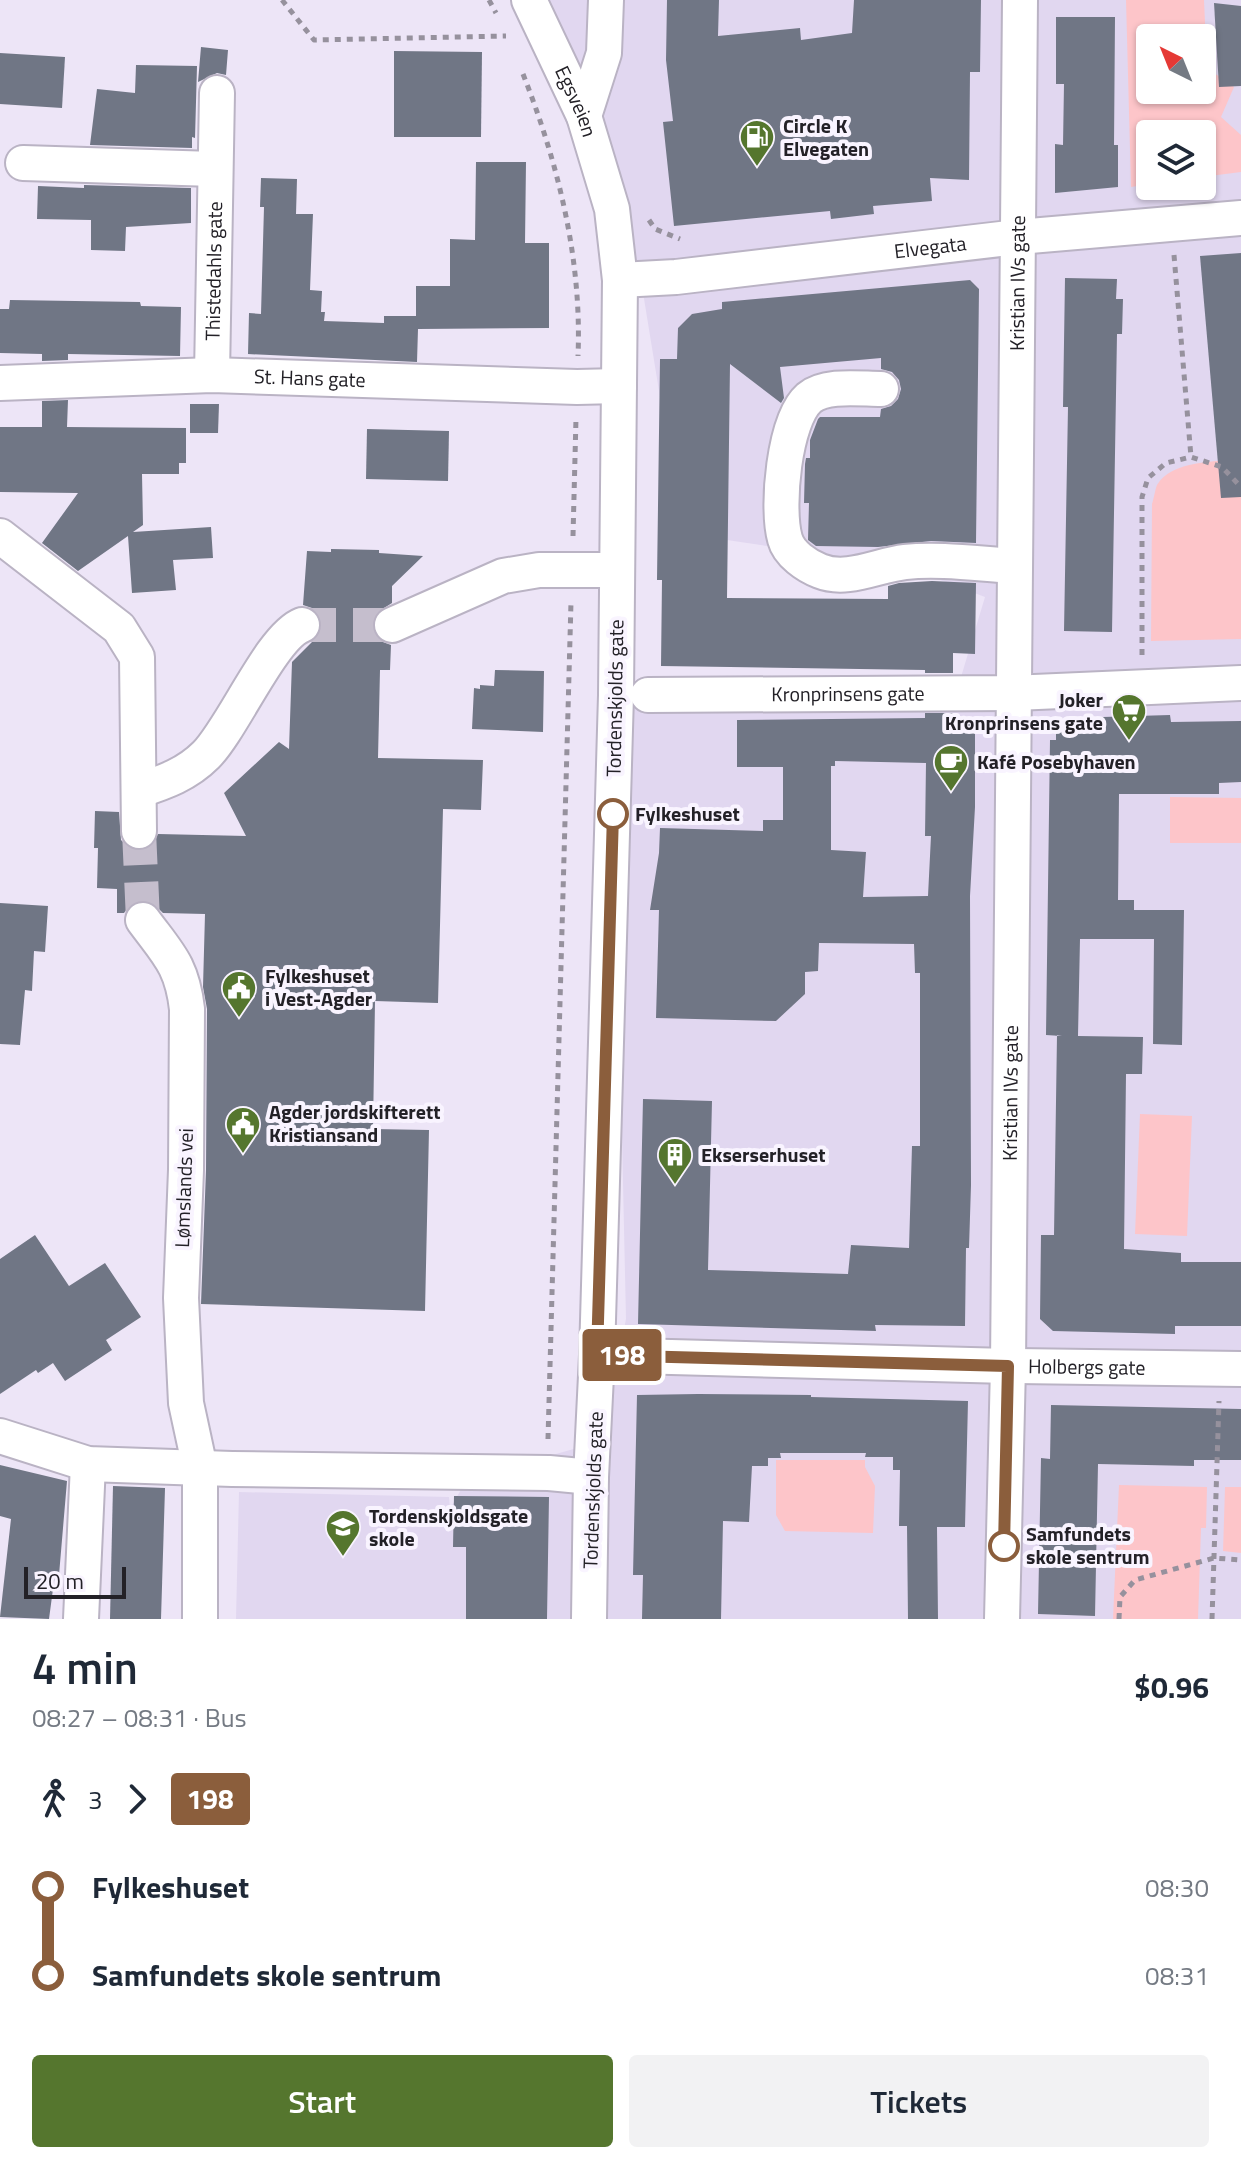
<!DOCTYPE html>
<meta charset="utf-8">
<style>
body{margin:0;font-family:"Titillium Web",sans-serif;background:#f2f2f3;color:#1f2937;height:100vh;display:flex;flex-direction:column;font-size:30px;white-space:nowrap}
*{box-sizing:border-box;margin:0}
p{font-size:26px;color:#747a83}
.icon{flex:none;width:44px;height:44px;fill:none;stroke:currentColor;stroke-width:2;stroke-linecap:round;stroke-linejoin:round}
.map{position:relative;height:1619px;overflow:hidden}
.side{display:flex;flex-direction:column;background:#fff;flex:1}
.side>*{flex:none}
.badge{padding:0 16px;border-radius:6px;font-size:28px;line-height:52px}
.needle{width:52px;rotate:317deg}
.controls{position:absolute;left:1136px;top:24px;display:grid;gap:16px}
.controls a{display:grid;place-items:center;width:80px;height:80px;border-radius:8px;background:#fff;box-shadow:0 2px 6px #0004;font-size:40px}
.scale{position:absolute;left:24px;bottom:20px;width:102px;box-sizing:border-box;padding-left:8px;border:4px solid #232127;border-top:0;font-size:22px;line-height:28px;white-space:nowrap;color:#232127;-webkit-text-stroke:6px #f9f4ff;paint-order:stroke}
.map>.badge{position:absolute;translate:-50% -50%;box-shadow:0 0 0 4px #fff}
.legs{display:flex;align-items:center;gap:12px;height:88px;padding:0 32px;font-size:26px}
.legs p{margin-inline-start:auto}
.summary{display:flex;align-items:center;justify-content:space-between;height:136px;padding:0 32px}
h1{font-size:44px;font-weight:600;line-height:60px}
.button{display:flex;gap:16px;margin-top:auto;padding:16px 32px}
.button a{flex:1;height:92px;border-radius:8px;background:#55762e;color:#fff;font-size:32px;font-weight:600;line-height:92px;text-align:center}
.button a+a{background:#f2f2f3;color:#1f2937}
ul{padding:0 32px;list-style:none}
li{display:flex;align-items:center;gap:28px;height:88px;font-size:30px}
li i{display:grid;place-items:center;width:12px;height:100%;margin:0 10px;background:currentColor}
li i::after{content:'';width:20px;height:20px;margin:-10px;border:6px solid;border-radius:50%;background:#fff}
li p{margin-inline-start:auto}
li:first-child i{background:linear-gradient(#0000 50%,currentColor 0)}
li:last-child i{background:linear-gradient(currentColor 50%,#0000 0)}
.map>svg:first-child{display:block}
.built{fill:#e1d7f0;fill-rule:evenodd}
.green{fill:#fdc5c9;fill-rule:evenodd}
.building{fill:#707685;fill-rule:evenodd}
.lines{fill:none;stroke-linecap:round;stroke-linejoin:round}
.minor-tunnel{stroke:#c5becd;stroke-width:34;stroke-dasharray:34 17;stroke-linecap:butt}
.minor-casing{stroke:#bab3c4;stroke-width:38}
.path{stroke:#96919d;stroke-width:5;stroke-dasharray:6 6;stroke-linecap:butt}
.minor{stroke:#fff;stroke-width:34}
.line-1-casing{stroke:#fff;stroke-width:18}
.line-1{stroke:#8b5e3c;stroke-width:12}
.stop-1-dot{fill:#fff;stroke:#8b5e3c;stroke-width:4}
.labels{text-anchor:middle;stroke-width:8;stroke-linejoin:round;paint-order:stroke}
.street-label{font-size:20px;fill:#232127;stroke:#f9f4ff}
.poi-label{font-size:20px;font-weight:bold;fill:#232127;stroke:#f9f4ff;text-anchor:start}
.stop-label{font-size:20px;font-weight:bold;fill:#232127;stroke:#f9f4ff;text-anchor:start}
</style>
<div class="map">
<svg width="1241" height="1619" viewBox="0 0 1241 1619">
<rect width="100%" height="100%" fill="#ede5f7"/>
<path class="built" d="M526 0H1241V1619H236L239 1492 449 1497 450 1509 467 1479 602 1441 626 1319 617 909 624 710 756 683 958 687 985 597 906 567 707 537 672 471 640 274 568 81ZM1150 38H1202V90H1150ZM1150 134H1202V186H1150Z"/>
<g class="green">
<path d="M1126 0H1204L1207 68 1234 87 1221 117 1241 135V172L1202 177V134H1150V184L1131 187ZM1150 38H1202V90H1150Z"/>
<path d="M1241 459V639L1151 641 1152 504C1154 498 1155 490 1157 485 1172 460 1216 462 1241 459Z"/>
<polygon points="1170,797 1241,798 1241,843 1170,843"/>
<polygon points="1140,1114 1192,1116 1187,1236 1135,1234"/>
<polygon points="776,1460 865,1460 865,1467 875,1486 873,1533 785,1531 776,1515"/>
<polygon points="1119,1485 1207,1487 1206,1528 1201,1528 1198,1619 1113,1619"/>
<polygon points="1225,1487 1241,1487 1241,1553 1223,1551"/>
</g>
<g class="building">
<polygon points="667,0 719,0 718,36 800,28 801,40 852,33 854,0 981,0 980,72 970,72 969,180 930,178 932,201 873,206 874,214 831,219 830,211 674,226 663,122 673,121 666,60"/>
<polygon points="1214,3 1241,6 1241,86 1219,87"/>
<polygon points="1056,17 1115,17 1114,145 1118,145 1118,187 1055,193 1055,144 1063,145 1064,84 1056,84"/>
<polygon points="201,47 228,50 226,75 217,73 198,82"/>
<polygon points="394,51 482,52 481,137 394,137"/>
<polygon points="0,53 65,57 62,108 0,104"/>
<polygon points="136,65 197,66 195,138 192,137 192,148 90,145 97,89 135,93"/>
<polygon points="476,162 526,162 525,243 549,243 549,328 418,329 417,362 248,354 249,313 261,314 264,207 260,207 261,178 297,179 296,214 313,214 310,290 322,291 321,312 325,312 324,321 384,323 384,316 416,316 416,286 450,286 450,239 475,240"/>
<polygon points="84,185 191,188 191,223 126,227 125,251 91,250 91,220 37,219 38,186 84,188"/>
<polygon points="1241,253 1241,497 1221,498 1200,256"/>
<polygon points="1065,278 1117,279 1116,299 1123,299 1122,334 1117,334 1112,632 1064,631 1068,407 1063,407"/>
<polygon points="970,280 979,289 976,543 931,541 878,547 816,546 808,540 809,503 804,503 805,464 806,458 810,458 810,440 818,419 820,417 880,417 881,409 891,406 898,399 901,389 899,380 892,372 881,369 881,358 780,367 784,398 781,403 730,364 727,598 888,599 888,586 899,583 932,581 976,583 975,654 953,653 953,673 925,673 925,670 661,666 662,580 657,580 660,359 677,359 678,328 692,314 722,309 722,302"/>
<polygon points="10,300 140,302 141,306 181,307 180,356 68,354 68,360 42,361 42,354 0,353 0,309 9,309"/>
<polygon points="68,400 67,427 186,428 186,463 179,463 179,474 142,474 143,525 133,532 211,527 213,558 173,560 176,590 132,593 128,536 78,571 42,543 78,493 0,492 0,427 42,427 42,401"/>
<polygon points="190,404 219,404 218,433 190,433"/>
<polygon points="367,429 449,431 448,481 366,479"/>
<polygon points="331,549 379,550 379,553 423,556 392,586 392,603 376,613 372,622 373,632 380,641 391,645 390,670 380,670 378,758 483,760 481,810 443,809 438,1003 375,1001 373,1129 429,1130 425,1311 201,1304 206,1170 207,1009 203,987 205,914 163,913 152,902 141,900 130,905 124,913 117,913 117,889 97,888 98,848 94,848 95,811 119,812 121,840 129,848 138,851 150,848 158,834 246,836 224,793 279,742 289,749 292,662 319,635 322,625 318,613 312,608 303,605 307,551 331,552"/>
<polygon points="495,670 544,671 543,732 472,729 474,688 480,689 480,685 494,686"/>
<path d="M925 713H953L952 721H975V807L970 896 971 1185 969 1248H966L965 1326 875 1325 876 1331 638 1324 643 1099 712 1101 708 1270 848 1274 851 1245 909 1248 912 1146H920V973H915L914 944 819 943 818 971 805 972V994L776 1021 656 1018 659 910H650L659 853 660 828 763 831V820H783V767H737V720L925 718ZM835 761 926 763 925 836H931L928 896 863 897 866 852 831 850V766H835Z"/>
<polygon points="1170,715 1171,722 1241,721 1241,782 1219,783 1219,794 1119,794 1118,900 1134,900 1134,910 1184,910 1182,1045 1153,1044 1154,939 1080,939 1078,1036 1143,1037 1142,1074 1126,1074 1124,1249 1181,1253 1181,1262 1241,1262 1241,1326 1175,1326 1175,1334 1053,1331 1040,1319 1041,1235 1054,1235 1057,1035 1062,1036 1046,1035 1050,740 1056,740 1056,725 1103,725 1103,717"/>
<polygon points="0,903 48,906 45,952 34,951 32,991 25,990 20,1045 0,1044"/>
<polygon points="35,1235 69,1286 105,1263 141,1317 106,1340 112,1350 65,1381 53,1363 38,1373 36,1370 0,1394 0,1259"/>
<polygon points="698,1394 811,1395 811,1397 968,1401 965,1527 937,1527 938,1619 908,1619 907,1526 899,1526 900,1470 893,1470 893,1457 865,1457 866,1453 780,1453 781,1458 768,1458 768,1466 752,1466 749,1522 723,1521 721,1619 642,1619 643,1575 633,1575 637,1395"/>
<polygon points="1051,1405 1241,1409 1241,1460 1194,1460 1194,1466 1098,1464 1095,1616 1038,1614 1041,1458 1050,1459"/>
<polygon points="0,1465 67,1481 59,1575 55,1574 49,1619 0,1617 11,1519 0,1516"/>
<polygon points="113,1486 165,1488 161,1619 110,1619"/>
<polygon points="454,1496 549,1497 547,1619 466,1619 466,1547 453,1547"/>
</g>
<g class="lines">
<g class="minor-tunnel">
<polyline points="302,625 392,625"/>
<polyline points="139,831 143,920"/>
</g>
<defs>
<g id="minor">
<path id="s1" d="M529 0 584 116 612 209 620 280 616 695 597 1355 591 1477 589 1619"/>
<polyline points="584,116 604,53 606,0"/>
<polyline points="23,163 214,169"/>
<path id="s2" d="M620 280 676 277 1018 237 1241 218"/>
<path id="s3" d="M212 375 217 93"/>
<path id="s4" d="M0 383 212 375 577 387 619 386"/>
<path d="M881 389C860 389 826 384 809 398 784 420 776 508 785 539 789 554 807 566 820 571 847 582 878 565 905 562 939 558 980 564 1015 566"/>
<polyline points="0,536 119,628 137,657 139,831"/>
<polyline points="392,625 503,576 539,570 616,570"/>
<path id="s5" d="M648 695 1013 693 1241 683"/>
<path d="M140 790C165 782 187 774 206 755 233 728 271 637 302 625"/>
<path d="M143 920C168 954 182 965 187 1009L186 1170 181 1298 186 1403 200 1468V1619"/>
<path id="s6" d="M597 1355 1008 1366 1241 1369"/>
<polyline points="0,1436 88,1464 232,1469 549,1473 591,1477"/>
<polyline points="81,1619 88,1464"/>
<path id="s7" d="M1002 1619 1008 1366 1020 0"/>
</g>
</defs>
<use href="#minor" class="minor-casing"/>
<g class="path">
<polyline points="282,0 314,40 506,36"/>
<polyline points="489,0 496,13"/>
<path d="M523 74C558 163 582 259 578 356"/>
<polyline points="649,220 655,229 680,239"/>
<polyline points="1174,255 1191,457"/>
<polyline points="573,536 576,418"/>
<polyline points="1142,655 1142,497 1148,478 1166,463 1191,457 1222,467 1241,487"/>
<polyline points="548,1439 571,602"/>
<polyline points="1119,1619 1120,1597 1135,1580 1214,1558 1241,1560"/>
<polyline points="1212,1619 1219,1401"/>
</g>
<use href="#minor" class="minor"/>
</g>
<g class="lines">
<defs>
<polyline id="line-1" points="613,814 597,1355 1008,1366 1004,1546"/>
</defs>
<use href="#line-1" class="line-1-casing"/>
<use href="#line-1" class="line-1"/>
</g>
<defs>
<symbol id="fuel-pin" viewBox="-11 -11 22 30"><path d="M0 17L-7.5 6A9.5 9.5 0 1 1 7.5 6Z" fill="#55762e" stroke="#f9f4ff"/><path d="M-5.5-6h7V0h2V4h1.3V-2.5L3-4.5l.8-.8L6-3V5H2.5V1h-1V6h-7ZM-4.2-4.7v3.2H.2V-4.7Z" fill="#fff"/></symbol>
<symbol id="supermarket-pin" viewBox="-11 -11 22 30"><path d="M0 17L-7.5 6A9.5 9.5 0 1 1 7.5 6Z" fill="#55762e" stroke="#f9f4ff"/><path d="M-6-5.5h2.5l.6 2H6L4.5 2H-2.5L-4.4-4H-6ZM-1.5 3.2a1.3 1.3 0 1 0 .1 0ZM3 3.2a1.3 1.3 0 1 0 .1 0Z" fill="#fff"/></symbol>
<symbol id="cafe-pin" viewBox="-11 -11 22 30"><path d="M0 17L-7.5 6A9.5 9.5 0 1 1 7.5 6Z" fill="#55762e" stroke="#f9f4ff"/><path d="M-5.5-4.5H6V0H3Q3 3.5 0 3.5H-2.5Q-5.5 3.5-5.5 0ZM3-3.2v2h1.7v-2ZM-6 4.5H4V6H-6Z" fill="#fff"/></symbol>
<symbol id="civic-pin" viewBox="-11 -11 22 30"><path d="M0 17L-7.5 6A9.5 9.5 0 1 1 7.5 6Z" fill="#55762e" stroke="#f9f4ff"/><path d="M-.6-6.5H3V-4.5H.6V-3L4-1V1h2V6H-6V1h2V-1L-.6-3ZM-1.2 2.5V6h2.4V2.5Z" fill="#fff"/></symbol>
<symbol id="building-pin" viewBox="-11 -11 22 30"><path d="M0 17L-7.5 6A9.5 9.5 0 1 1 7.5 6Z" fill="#55762e" stroke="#f9f4ff"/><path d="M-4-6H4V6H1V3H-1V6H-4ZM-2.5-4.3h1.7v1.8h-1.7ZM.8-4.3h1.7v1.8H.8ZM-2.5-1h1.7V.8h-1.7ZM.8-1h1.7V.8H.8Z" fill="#fff"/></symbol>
<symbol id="school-pin" viewBox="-11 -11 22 30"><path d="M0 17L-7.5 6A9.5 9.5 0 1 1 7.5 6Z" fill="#55762e" stroke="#f9f4ff"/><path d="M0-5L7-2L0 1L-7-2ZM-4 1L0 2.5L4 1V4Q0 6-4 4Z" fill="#fff"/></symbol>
</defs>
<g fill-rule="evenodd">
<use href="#fuel-pin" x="737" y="117" width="40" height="54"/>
<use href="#supermarket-pin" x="1109" y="691" width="40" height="54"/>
<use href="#cafe-pin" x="931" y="742" width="40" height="54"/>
<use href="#civic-pin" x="219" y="968" width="40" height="54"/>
<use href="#civic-pin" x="223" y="1104" width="40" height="54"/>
<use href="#building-pin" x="655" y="1135" width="40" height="54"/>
<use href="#school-pin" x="323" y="1507" width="40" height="54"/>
</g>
<g class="stop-1-dot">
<circle cx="613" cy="814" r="14"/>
<circle cx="1004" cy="1546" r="14"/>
</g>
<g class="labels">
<g class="street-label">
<text dy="7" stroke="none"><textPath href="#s1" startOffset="112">Egsveien</textPath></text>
<text dy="7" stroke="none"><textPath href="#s2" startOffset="312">Elvegata</textPath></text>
<text dy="7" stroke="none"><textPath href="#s3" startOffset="104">Thistedahls gate</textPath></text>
<text dy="7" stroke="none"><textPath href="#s7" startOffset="1336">Kristian IVs gate</textPath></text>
<text dy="7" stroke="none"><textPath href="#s4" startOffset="310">St. Hans gate</textPath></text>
<text dy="7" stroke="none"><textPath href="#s5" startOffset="200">Kronprinsens gate</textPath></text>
<text transform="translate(615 698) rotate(-89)" y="7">Tordenskjolds gate</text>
<text dy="7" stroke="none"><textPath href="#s7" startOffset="526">Kristian IVs gate</textPath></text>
<text transform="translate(184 1188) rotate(-88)" y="7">Lømslands vei</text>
<text dy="7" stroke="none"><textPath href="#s6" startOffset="490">Holbergs gate</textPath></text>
<text transform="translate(593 1490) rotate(-88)" y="7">Tordenskjolds gate</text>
</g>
<g class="poi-label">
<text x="783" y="133">Circle K<tspan x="783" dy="23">Elvegaten</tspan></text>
<text x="1103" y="707" text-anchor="end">Joker<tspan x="1103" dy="23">Kronprinsens gate</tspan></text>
<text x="977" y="769">Kafé Posebyhaven</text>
<text x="265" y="983">Fylkeshuset<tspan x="265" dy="23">i Vest-Agder</tspan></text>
<text x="269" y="1119">Agder jordskifterett<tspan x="269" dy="23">Kristiansand</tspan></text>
<text x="701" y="1162">Ekserserhuset</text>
<text x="369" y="1523">Tordenskjoldsgate<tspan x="369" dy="23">skole</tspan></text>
</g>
<g class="stop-label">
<text x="635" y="821">Fylkeshuset</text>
<text x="1026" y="1541">Samfundets<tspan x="1026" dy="23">skole sentrum</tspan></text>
</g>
</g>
</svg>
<div class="controls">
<a><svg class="needle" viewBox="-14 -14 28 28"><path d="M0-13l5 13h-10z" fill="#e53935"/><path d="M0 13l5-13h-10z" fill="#747a83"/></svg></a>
<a><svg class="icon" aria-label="layers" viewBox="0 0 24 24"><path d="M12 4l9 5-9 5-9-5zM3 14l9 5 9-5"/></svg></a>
</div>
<div class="scale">20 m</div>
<b class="badge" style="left:622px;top:1355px;background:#8b5e3c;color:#fff">198</b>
</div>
<section class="side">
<div class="summary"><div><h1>4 min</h1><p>08:27 – 08:31 · Bus</p></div><b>$0.96</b></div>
<div class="legs"><svg class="icon" aria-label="walk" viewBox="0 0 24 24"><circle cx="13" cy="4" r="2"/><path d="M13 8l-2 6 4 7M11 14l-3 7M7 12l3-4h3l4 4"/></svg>3<svg class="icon" aria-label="forward" viewBox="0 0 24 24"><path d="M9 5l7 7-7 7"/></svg><b class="badge" style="background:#8b5e3c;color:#fff">198</b></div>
<ul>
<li><i style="color:#8b5e3c"></i><b>Fylkeshuset</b><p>08:30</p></li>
<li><i style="color:#8b5e3c"></i><b>Samfundets skole sentrum</b><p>08:31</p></li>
</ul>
<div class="button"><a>Start</a><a>Tickets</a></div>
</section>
